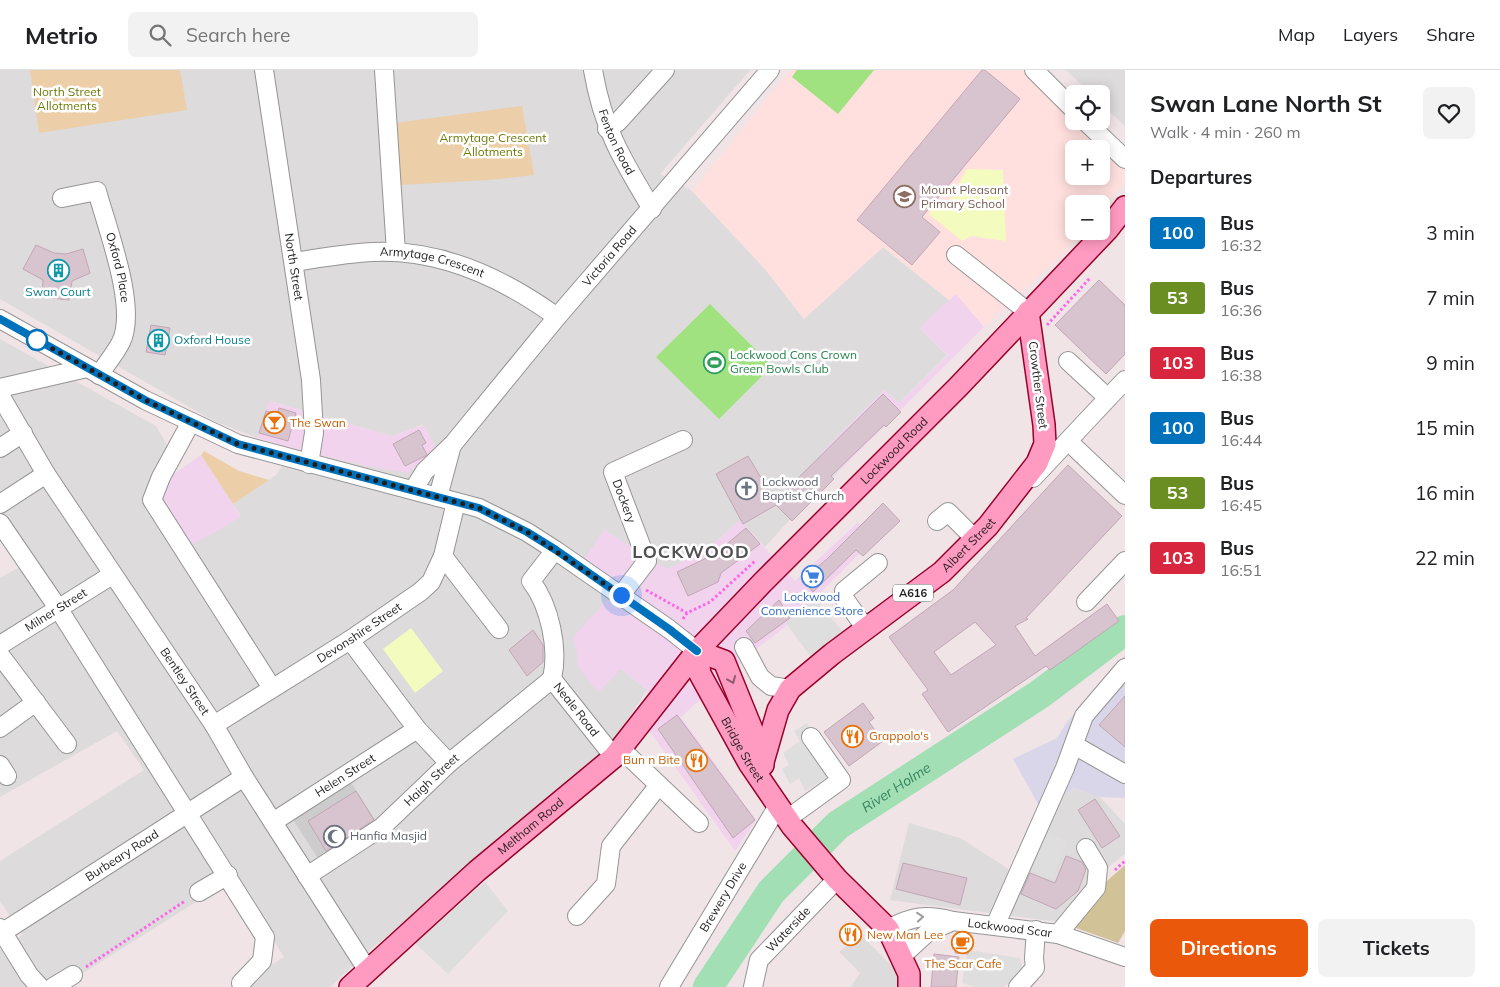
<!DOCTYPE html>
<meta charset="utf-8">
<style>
body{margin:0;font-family:Mulish,sans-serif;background:#f2f2f2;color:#202124;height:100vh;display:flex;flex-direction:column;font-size:19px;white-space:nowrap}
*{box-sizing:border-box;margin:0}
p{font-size:16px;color:#757577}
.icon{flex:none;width:28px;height:28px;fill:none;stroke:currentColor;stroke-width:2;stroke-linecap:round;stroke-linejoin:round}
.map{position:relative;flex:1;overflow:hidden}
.details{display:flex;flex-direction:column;background:#fff;width:375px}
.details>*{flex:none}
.badge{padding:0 10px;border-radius:4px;font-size:18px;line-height:32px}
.buttons{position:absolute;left:1065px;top:15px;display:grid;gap:10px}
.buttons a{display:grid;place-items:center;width:45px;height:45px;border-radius:8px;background:#fff;box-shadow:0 2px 12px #0003;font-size:25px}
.you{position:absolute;width:25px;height:25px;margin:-12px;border:4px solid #fff;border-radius:50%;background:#1a73e8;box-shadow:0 0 0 8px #1a73e833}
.map>.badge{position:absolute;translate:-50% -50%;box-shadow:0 0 0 2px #fff}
h2{padding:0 25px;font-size:19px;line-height:45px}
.round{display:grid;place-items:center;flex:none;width:52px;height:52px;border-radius:8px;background:#f2f2f2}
.headline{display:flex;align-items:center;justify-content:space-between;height:85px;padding:0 25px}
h1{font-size:24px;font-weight:700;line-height:38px}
.cta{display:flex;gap:10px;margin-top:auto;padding:10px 25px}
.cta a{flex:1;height:58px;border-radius:8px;background:#ea580c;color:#fff;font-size:20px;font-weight:700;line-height:58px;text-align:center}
.cta a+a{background:#f2f2f2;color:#202124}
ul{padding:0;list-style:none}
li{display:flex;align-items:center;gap:15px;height:65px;padding:0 25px}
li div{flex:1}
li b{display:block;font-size:19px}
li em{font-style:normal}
li .badge{min-width:55px;font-weight:700;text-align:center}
header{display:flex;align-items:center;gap:30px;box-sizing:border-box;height:70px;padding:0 25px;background:#fff;border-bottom:1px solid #e0e0e0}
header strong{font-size:24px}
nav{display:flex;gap:28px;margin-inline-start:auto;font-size:18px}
.search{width:350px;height:45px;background:#f2f2f2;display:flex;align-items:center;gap:12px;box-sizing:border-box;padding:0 18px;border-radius:8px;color:#757577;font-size:19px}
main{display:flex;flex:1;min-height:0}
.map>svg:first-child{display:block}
.residential{fill:#dddbdc}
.commercial{fill:#f1d3ee}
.industrial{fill:#dad6e9}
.education{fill:#ffe0de;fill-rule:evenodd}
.religious{fill:#ccc}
.grass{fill:#eccea8}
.forest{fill:#d1c397}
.park{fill:#f3fbbf}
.pitch{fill:#a0e27f}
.parking{fill:#dedede}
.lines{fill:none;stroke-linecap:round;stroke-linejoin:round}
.river{stroke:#a3dfb4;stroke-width:30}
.building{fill:#d7c4ce;stroke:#c2a6b4;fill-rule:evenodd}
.minor-casing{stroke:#959595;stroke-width:20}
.major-casing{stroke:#99002a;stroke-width:24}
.path{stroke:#ff66e7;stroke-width:3;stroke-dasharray:2.5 2.5;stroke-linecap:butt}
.minor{stroke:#fff;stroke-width:18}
.major{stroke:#ff9ac0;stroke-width:21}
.oneway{stroke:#8e5c6f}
.oneway2{stroke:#9a9a9a}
.line-casing{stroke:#fff;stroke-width:11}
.line{stroke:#0072bc;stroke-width:8}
.walk{stroke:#1e1e1e;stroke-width:5;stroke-dasharray:0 9}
.stop-dot{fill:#fff;stroke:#0072bc;stroke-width:2.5}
.labels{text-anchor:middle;stroke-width:5;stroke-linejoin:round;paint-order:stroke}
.shield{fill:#fff;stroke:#626262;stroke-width:1}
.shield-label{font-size:11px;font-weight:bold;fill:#1e1e1e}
.park-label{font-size:12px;fill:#6c7b08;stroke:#fff}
.street-label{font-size:12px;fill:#1e1e1e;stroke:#fff}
.education-label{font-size:12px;fill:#785e54;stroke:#fff;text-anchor:start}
.culture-label{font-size:12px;fill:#0d838f;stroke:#fff}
.leisure-label{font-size:12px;fill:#27864d;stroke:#fff;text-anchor:start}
.food-label{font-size:12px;fill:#c56008;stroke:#fff;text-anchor:start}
.worship-label{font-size:12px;fill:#5b616d;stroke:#fff;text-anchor:start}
.shop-label{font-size:12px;fill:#366cbe;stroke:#fff}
.water-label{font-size:14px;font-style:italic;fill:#378260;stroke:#fff}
.district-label{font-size:18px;font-weight:bold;letter-spacing:1px;fill:#515151;stroke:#fff}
</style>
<header>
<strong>Metrio</strong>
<div class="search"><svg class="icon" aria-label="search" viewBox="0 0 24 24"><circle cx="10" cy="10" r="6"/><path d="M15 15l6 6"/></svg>Search here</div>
<nav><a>Map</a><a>Layers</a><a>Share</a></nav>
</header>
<main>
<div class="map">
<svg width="1125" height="917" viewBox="0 0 1125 917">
<rect width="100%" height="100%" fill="#f0e4e7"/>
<g class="residential">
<polygon points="0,0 750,0 660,104 692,121 765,199 804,249 883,177 949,230 920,258 947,285 899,333 884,320 821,383 839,401 816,421 765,477 740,450 704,482 667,499 604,460 620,515 608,530 621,599 647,620 602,688 370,880 330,917 236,917 284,887 234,808 61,917 0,917 0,880 22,865 0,831 0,791 144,700 117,661 0,727 0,508 34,489 0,441 0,269 156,356 177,392 157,428 241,446 233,434 276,405 294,379 367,396 437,380 422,355 392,366 270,331 257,368 214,351 0,229"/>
<polygon points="1066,0 1125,0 1125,56 1101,33 1101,24 1091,24"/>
<polygon points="1074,718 1100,727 1125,754 1125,784 1111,795 1059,852 890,830 909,753 960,768 1021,807 1050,738"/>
<polygon points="861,865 913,917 851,917 860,903 839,882"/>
</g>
<g class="commercial">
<polygon points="956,223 984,257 839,401 821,383 884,320 899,333 948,285 920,258"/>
<polygon points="269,331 392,366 424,355 437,380 408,403 367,396 294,379 257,368"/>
<polygon points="201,385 241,447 190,476 157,428 168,408"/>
<polygon points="740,450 795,511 858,452 873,470 791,552 754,581 681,647 756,750 735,781 649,660 647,620 621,599 598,623 579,598 574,566 620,516 583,491 604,460 667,499 704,482"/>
</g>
<polygon class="industrial" points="1125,585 1125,728 1100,727 1074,718 1043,743 1013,689 1057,668 1067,652"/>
<path class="education" d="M790 0H1023L1125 100V112L1101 140V134H1074V161H1083L1068 179 984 257 956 224 949 230 883 177 804 249 765 199 692 121ZM1074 79H1101V106H1074Z"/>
<polygon class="religious" points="350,711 379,756 321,793 292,748"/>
<g class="grass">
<polygon points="30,0 180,0 187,40 39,63"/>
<polygon points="522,36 534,105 489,110 399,115 395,53"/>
<polygon points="204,381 239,401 269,410 233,434 201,385"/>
</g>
<polygon class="forest" points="1125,795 1125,861 1118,873 1068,855 1090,826"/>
<g class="park">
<polygon points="967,99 1003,100 1006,171 971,166 962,171 929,144 936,134 947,134"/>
<polygon points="411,558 443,601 415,623 383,579"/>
</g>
<g class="pitch">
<polygon points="797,0 874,0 838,44 792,7"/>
<polygon points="710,234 772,296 719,349 656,287"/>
</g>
<g class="parking">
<polygon points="815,529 844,563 811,587 786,553"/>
<polygon points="807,653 832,705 805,721 799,708 790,714 782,699 789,695 783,683 800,671 794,661"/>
<polygon points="1042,761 1067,771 1052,809 1028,799"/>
<polygon points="485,812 508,841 448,904 415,873"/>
<polygon points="968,880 1020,888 1024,905 1003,917 975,917 962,913"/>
</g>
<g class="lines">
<path class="river" id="s1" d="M708 917 771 822 838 755 1040 624 1125 560"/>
</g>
<g class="building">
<polygon points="982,0 985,0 1020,29 922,147 940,162 912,195 857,150"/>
<polygon points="36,175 54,183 66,184 83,179 90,203 72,211 69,230 42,227 43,210 23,199"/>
<polygon points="1099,210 1125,235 1125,284 1106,304 1055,255"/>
<polygon points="151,255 170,258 165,285 146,282"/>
<polygon points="883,324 901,342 886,357 884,355 831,406 834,409 792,451 776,435 743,454 716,404 748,386 775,431"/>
<polygon points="279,338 296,343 288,371 259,363 266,341 277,344"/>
<polygon points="419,360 426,373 422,375 427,385 405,396 393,374"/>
<path d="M1068 395 1122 446 1026 548 1028 549 1015 556 1035 586 1107 534 1119 551 1050 600 1046 596 948 662 922 624 928 620 889 567 953 520ZM975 552 996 575 951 605 934 582Z"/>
<polygon points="883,433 900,451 863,486 856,480 813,522 802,509 826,490"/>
<polygon points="746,458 760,474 721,503 718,512 688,526 677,502 715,484"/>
<polygon points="779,530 790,548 755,573 746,561"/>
<polygon points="533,560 543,575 543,592 527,606 509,580"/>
<polygon points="1125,626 1125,677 1099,655"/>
<polygon points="863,633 874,648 869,652 883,671 849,696 824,662"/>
<polygon points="677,645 755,750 733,768 658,659"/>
<polygon points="356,721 374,750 326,781 308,751"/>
<polygon points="1095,729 1120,766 1102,778 1078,740"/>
<polygon points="1066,786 1082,792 1086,799 1078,821 1056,839 1021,824 1030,803 1055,813"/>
<polygon points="903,793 967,808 960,835 896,819"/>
<polygon points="958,865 971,866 968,884 955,883"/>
<polygon points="934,884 959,887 956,917 931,917"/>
</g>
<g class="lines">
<defs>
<g id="minor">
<path id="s2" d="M264 0 311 310 314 363 309 394"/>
<polyline points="384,0 396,182"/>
<path id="s3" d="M593 0C603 59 622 89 652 139"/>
<polyline points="1034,0 1074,40"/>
<polyline points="1085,51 1125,89"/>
<polyline points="607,59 618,52 665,0"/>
<path id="s4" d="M62 128 97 121C107 158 138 238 121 272 115 284 106 294 99 305"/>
<polyline points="956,185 1028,242"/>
<path id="s5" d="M294 192C320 188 347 183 374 182 442 179 503 208 557 247"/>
<polyline points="0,249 145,330 238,374 479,438 527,462 555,480 669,559 697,581"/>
<polyline points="1068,291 1108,328"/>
<polyline points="0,318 87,298"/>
<path id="s6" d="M0 325 46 404 214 655 244 707 368 901"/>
<polyline points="191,352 161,407 152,430 272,618"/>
<polyline points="1068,371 1125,425"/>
<polyline points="0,378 23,363"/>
<polyline points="1033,408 1125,310"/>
<path id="s7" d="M413 420 425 401 453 374 557 247 770 0"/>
<polyline points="438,427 452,375"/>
<polyline points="0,434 46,404"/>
<polyline points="937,451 948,442 975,469"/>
<polyline points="0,453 58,538 265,867 262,891 241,913"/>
<polyline points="443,486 499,559"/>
<polyline points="621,525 647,491 613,402 683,370"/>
<polyline points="1086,532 1125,491"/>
<polyline points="866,559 844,528 844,521 878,493"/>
<polyline points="350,570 417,659 449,693"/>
<path id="s8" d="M0 575 112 505"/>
<polyline points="744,577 760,607 771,616 790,619"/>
<polyline points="0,585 67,674"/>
<path d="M552 609C559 579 550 536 531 511L555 480"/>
<path id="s9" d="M552 609 614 687"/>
<path id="s10" d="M214 655 350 570 420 522 431 512 443 486 456 432"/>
<polyline points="0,658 36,632"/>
<polyline points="1074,675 1125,704"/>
<polyline points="621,679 699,753"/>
<polyline points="0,695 7,706"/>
<polyline points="787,749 841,710 811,667"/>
<path id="s11" d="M273 752 417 659"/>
<path id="s12" d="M307 806 382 757 449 693 552 609"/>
<polyline points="199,822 228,805"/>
<polyline points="577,846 606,814 611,776 659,715"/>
<polyline points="995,856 1065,698 1084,646 1125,598"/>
<polyline points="0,858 29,905 40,917"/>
<path d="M888 859C913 846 925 844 953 851"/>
<path id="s13" d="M0 864 244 707"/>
<polyline points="1058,864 1096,818 1098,798 1086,778"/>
<path id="s14" d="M902 886 928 862 953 851 1058 864 1125 887"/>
<polyline points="53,917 73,905"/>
<path id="s15" d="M669 917 778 736"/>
<path id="s16" d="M753 917 759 890 837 809"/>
<polyline points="1018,917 1035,898 1034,888 1036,860"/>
</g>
<g id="major">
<path id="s17" d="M697 581 700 604 749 693 792 756 837 809 888 859 909 904V917"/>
<polyline points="697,581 724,591 757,672 763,695"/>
<path id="s18" d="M763 692 778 640 790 619 832 584 942 502 988 456 1037 393 1045 374 1044 355 1028 242"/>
<path id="s19" d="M350 917 477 801 614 687 697 581 763 512 959 316 1108 159 1125 137"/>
</g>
</defs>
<use href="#minor" class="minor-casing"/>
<use href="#major" class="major-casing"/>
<g class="path">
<polyline points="1047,255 1090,208"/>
<polyline points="646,520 687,543"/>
<polyline points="683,549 687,543 710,532 755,491"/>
<polyline points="1115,800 1125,791"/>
<polyline points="86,897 185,831"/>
</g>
<use href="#minor" class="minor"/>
<use href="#major" class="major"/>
</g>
<defs><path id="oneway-chevron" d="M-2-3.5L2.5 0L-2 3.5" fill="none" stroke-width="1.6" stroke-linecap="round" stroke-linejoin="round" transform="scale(1.25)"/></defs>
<use class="oneway" href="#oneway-chevron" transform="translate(732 610) rotate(68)"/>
<use class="oneway2" href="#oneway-chevron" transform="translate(920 847) rotate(-5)"/>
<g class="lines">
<defs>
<polyline id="line" points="0,249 145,330 238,374 479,438 527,462 556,480 669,559 697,581"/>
</defs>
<use href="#line" class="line-casing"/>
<use href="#line" class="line"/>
<polyline class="walk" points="37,270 145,330 238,374 479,438 527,462 621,525"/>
</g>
<defs>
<symbol id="school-ring" viewBox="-11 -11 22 22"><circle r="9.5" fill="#fff" stroke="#8d6e63" stroke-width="1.5"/><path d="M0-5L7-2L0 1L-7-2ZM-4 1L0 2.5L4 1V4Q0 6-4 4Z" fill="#8d6e63"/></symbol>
<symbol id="building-ring" viewBox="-11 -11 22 22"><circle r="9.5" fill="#fff" stroke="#0f9aa8" stroke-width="1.5"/><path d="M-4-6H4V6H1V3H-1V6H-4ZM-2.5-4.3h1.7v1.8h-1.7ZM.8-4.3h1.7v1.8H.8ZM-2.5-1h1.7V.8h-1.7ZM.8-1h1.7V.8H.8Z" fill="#0f9aa8"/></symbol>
<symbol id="stadium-ring" viewBox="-11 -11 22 22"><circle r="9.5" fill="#fff" stroke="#2e9e5b" stroke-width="1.5"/><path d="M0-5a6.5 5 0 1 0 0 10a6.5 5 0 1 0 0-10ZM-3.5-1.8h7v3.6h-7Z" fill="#2e9e5b"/></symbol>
<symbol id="bar-ring" viewBox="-11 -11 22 22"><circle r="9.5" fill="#fff" stroke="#e8710a" stroke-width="1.5"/><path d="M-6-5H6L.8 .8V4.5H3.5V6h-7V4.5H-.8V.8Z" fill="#e8710a"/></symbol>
<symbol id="church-ring" viewBox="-11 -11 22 22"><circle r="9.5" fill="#fff" stroke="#6b7280" stroke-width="1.5"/><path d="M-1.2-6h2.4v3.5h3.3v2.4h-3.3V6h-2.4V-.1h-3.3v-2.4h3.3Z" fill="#6b7280"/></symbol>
<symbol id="supermarket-ring" viewBox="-11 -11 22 22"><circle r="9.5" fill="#fff" stroke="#3f7fe0" stroke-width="1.5"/><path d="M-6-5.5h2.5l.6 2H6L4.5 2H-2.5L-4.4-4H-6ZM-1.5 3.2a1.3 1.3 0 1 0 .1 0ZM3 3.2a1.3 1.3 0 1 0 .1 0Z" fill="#3f7fe0"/></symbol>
<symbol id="restaurant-ring" viewBox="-11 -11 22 22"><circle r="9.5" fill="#fff" stroke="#e8710a" stroke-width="1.5"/><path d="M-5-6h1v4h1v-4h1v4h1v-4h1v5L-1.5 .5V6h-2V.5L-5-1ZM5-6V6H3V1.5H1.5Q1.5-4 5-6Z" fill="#e8710a"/></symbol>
<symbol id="mosque-ring" viewBox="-11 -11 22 22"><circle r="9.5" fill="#fff" stroke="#6b7280" stroke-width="1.5"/><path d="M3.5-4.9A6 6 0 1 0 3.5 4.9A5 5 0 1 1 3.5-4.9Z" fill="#6b7280"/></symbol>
<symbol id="cafe-ring" viewBox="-11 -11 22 22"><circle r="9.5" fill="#fff" stroke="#e8710a" stroke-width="1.5"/><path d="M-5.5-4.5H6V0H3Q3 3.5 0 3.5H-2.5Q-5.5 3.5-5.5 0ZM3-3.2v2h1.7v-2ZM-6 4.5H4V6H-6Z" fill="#e8710a"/></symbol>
</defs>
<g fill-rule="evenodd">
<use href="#school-ring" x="892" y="114" width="25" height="25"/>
<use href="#building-ring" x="46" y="188" width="25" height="25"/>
<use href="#building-ring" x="146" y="258" width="25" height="25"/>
<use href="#stadium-ring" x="702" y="280" width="25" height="25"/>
<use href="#bar-ring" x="262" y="340" width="25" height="25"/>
<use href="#church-ring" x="734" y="406" width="25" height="25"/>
<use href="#supermarket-ring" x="800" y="494" width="25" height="25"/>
<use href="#restaurant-ring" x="840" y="654" width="25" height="25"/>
<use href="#restaurant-ring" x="684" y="678" width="25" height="25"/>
<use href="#mosque-ring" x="322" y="754" width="25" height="25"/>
<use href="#restaurant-ring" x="838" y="852" width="25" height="25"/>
<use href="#cafe-ring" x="950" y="860" width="25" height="25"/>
</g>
<circle class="stop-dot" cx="37" cy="270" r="10"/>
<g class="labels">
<rect class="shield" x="893" y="514.5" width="40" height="17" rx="4"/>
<g class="shield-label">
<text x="913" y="527">A616</text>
</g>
<g class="park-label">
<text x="67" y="26">North Street<tspan x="67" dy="14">Allotments</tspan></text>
<text x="493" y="72">Armytage Crescent<tspan x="493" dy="14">Allotments</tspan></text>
</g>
<g class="street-label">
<text dy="4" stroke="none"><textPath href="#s3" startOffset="76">Fenton Road</textPath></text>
<text dy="4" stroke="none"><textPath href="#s7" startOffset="306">Victoria Road</textPath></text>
<text dy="4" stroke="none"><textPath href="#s5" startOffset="140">Armytage Crescent</textPath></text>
<text dy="4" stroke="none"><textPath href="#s2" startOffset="199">North Street</textPath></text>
<text dy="4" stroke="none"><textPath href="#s4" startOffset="115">Oxford Place</textPath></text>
<text transform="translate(1038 315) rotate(83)" y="4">Crowther Street</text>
<text dy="4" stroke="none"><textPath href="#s19" startOffset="766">Lockwood Road</textPath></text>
<text transform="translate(624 431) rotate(69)" y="4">Dockery</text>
<text dy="4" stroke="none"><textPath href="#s18" startOffset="308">Albert Street</textPath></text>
<text dy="4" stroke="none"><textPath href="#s8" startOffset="66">Milner Street</textPath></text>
<text dy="4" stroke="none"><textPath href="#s10" startOffset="172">Devonshire Street</textPath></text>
<text dy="4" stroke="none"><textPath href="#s6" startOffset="341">Bentley Street</textPath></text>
<text dy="4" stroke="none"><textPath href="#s9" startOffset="39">Neale Road</textPath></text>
<text dy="4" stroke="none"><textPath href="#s17" startOffset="110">Bridge Street</textPath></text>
<text dy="4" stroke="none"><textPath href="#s11" startOffset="86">Helen Street</textPath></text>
<text dy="4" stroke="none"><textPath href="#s12" startOffset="158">Haigh Street</textPath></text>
<text dy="4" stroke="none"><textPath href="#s19" startOffset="242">Meltham Road</textPath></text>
<text dy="4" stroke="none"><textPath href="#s13" startOffset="145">Burbeary Road</textPath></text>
<text dy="4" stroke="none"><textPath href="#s15" startOffset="105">Brewery Drive</textPath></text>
<text dy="4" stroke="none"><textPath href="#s14" startOffset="120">Lockwood Scar</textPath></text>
<text dy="4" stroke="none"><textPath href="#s16" startOffset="70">Waterside</textPath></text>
</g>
<g class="education-label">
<text x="921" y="124">Mount Pleasant<tspan x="921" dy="14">Primary School</tspan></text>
</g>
<g class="culture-label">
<text x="58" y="226">Swan Court</text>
<text x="174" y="274" text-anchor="start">Oxford House</text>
</g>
<g class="leisure-label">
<text x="730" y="289">Lockwood Cons Crown<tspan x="730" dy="14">Green Bowls Club</tspan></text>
</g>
<g class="food-label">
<text x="290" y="357">The Swan</text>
<text x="869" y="670">Grappolo's</text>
<text x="680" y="694" text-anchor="end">Bun n Bite</text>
<text x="867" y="869">New Man Lee</text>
<text x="963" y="898" text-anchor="middle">The Scar Cafe</text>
</g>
<g class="worship-label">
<text x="762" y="416">Lockwood<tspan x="762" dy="14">Baptist Church</tspan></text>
<text x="350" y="770">Hanfia Masjid</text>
</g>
<g class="shop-label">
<text x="812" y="531">Lockwood<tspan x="812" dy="14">Convenience Store</tspan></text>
</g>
<g class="water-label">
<text dy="5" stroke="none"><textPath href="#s1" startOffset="278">River Holme</textPath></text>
</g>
<g class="district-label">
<text x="691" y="488">LOCKWOOD</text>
</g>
</g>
</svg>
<div class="buttons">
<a><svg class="icon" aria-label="locate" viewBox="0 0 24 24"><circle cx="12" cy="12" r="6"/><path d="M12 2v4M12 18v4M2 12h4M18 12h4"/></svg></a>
<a>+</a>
<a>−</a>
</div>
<div class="you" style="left:621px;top:525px"></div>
</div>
<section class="details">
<div class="headline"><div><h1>Swan Lane North St</h1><p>Walk · 4 min · 260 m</p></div><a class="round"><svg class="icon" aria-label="heart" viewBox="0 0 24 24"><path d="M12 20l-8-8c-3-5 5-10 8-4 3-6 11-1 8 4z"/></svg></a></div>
<h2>Departures</h2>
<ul>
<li><span class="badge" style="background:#0072bc;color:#fff">100</span><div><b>Bus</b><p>16:32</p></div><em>3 min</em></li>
<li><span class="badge" style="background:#6b8e23;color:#fff">53</span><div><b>Bus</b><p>16:36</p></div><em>7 min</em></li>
<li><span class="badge" style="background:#d7263d;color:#fff">103</span><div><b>Bus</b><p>16:38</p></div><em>9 min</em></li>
<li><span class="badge" style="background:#0072bc;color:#fff">100</span><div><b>Bus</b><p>16:44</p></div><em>15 min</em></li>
<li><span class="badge" style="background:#6b8e23;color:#fff">53</span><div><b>Bus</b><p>16:45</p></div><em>16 min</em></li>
<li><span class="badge" style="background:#d7263d;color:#fff">103</span><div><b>Bus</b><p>16:51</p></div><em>22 min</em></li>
</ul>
<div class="cta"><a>Directions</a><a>Tickets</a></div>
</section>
</main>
